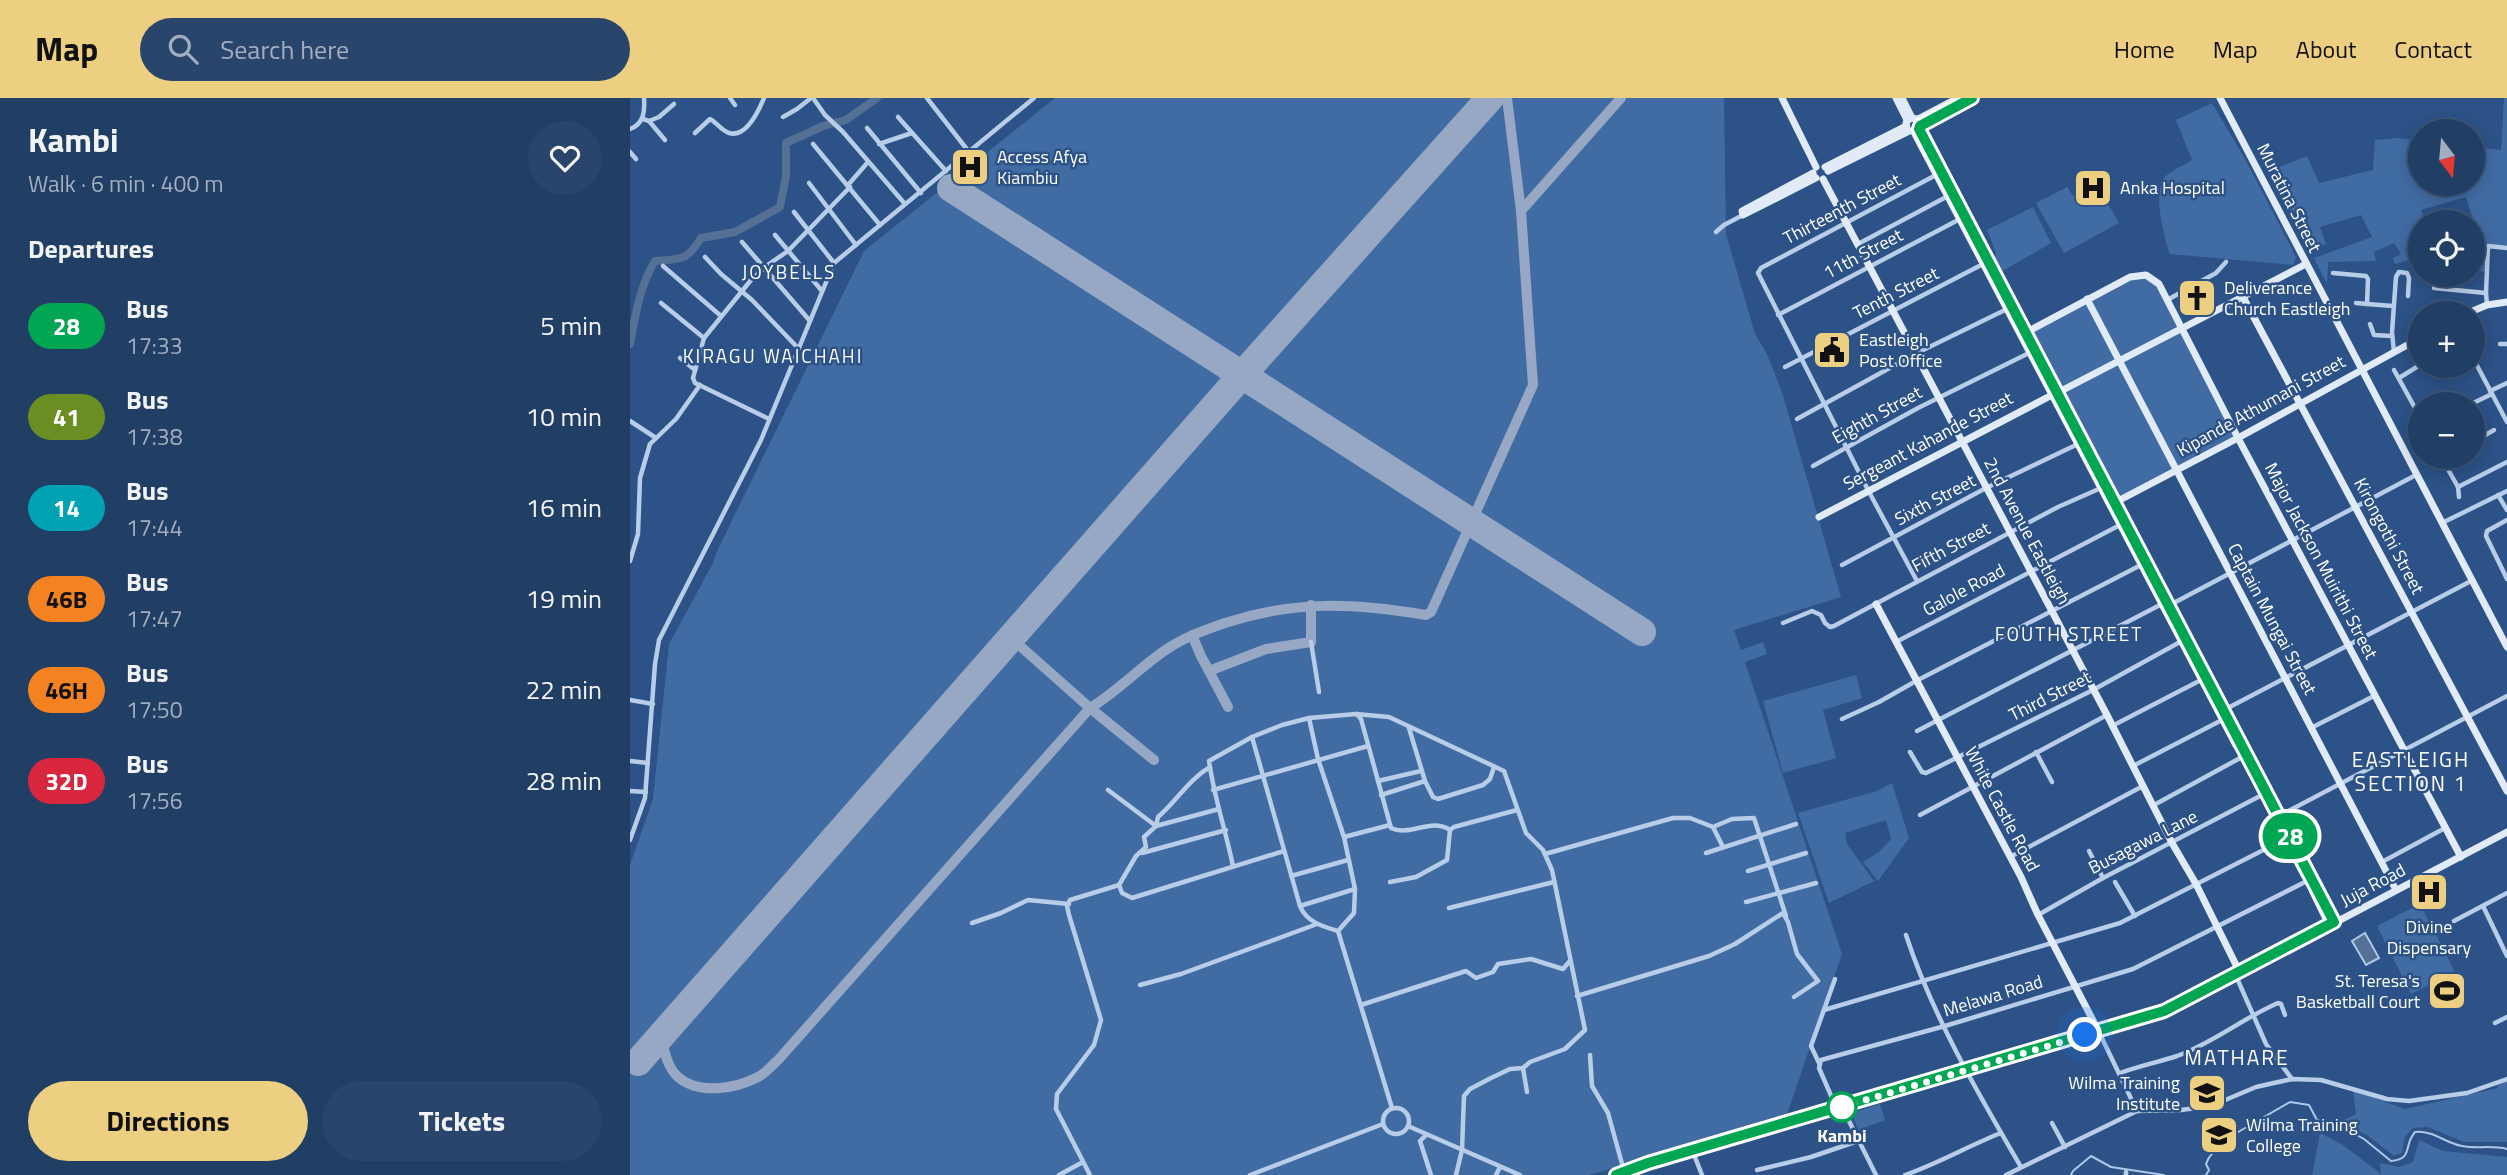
<!DOCTYPE html>
<meta charset="utf-8">
<style>
body{margin:0;font-family:"Titillium Web",sans-serif;background:#29456b;color:#f1f3f6;height:100vh;display:flex;flex-direction:column;font-size:26px;white-space:nowrap}
*{box-sizing:border-box;margin:0}
p{font-size:23px;color:#a2aebf}
.icon{flex:none;width:38px;height:38px;fill:none;stroke:currentColor;stroke-width:2;stroke-linecap:round;stroke-linejoin:round}
.map{position:relative;flex:1;overflow:hidden}
.panel{display:flex;flex-direction:column;background:#213e65;width:630px}
.panel>*{flex:none}
.badge{padding:0 14px;border-radius:23px;font-size:24px;line-height:46px}
.needle{width:46px;rotate:164deg}
.controls{position:absolute;left:1778px;top:21px;display:grid;gap:14px}
.controls a{display:grid;place-items:center;width:77px;height:77px;border-radius:50%;background:#213e65;box-shadow:0 4px 18px #0003,0 0 0 2px #3e5779;font-size:35px}
.you{position:absolute;width:35px;height:35px;margin:-18px;border:5px solid #fff;border-radius:50%;background:#1a73e8;box-shadow:0 0 0 10px #1a73e833}
.map>.badge{position:absolute;translate:-50% -50%;box-shadow:0 0 0 4px #fff}
h2{padding:0 28px;font-size:26px;line-height:63px}
.round{display:grid;place-items:center;flex:none;width:74px;height:74px;border-radius:37px;background:#29456b}
.headline{display:flex;align-items:center;justify-content:space-between;height:119px;padding:0 28px}
h1{font-size:33px;font-weight:700;line-height:52px}
.primary-button{display:flex;gap:14px;margin-top:auto;padding:14px 28px}
.primary-button a{flex:1;height:80px;border-radius:42px;background:#edcf81;color:#111;font-size:28px;font-weight:700;line-height:80px;text-align:center}
.primary-button a+a{background:#29456b;color:#f1f3f6}
ul{padding:0;list-style:none}
li{display:flex;align-items:center;gap:21px;height:91px;padding:0 28px}
li div{flex:1}
li b{display:block;font-size:26px}
li em{font-style:normal}
li .badge{min-width:77px;font-weight:700;text-align:center}
header{display:flex;align-items:center;gap:42px;box-sizing:border-box;height:98px;padding:0 35px;background:#edcf81;color:#111}
header strong{font-size:33px}
nav{display:flex;gap:38px;margin-inline-start:auto;font-size:24px}
.search{width:490px;height:63px;background:#29456b;display:flex;align-items:center;gap:18px;box-sizing:border-box;padding:0 24px;border-radius:38px;color:#a2aebf;font-size:26px}
main{display:flex;flex:1;min-height:0}
.map>svg:first-child{display:block}
.green{fill:#416ca3}
.water{fill:#547094;stroke:#adc8e8;stroke-width:2}
.lines{fill:none;stroke-linecap:round;stroke-linejoin:round}
.stream{stroke:#adc8e8;stroke-width:2}
.river{stroke:#547094;stroke-width:8}
.taxiway{stroke:#96a8c3;stroke-width:10}
.runway{stroke:#96a8c3;stroke-width:28}
.street{stroke:#b8cde8;stroke-width:4.5}
.secondary{stroke:#e1ebf7;stroke-width:7}
.line-casing{stroke:#fff;stroke-width:16}
.line{stroke:#00a651;stroke-width:10}
.walk{stroke:#fff;stroke-width:7;stroke-dasharray:0 12.6}
.stop-dot{fill:#fff;stroke:#00a651;stroke-width:3.5}
.labels{text-anchor:middle;stroke-width:5;stroke-linejoin:round;paint-order:stroke}
.poi-label{font-size:18px;fill:#fff;stroke:#2c5287;text-anchor:start}
.street-label{font-size:18px;fill:#fff;stroke:#2c5287}
.stop-label{font-size:18px;font-weight:bold;fill:#fff;stroke:#2c5287}
.neighbourhood-label{font-size:19px;letter-spacing:2px;fill:#fff;stroke:#2c5287}
.quarter-label{font-size:21px;letter-spacing:2px;fill:#fff;stroke:#2c5287}
</style>
<header>
<strong>Map</strong>
<div class="search"><svg class="icon" aria-label="search" viewBox="0 0 24 24"><circle cx="10" cy="10" r="6"/><path d="M15 15l6 6"/></svg>Search here</div>
<nav><a>Home</a><a>Map</a><a>About</a><a>Contact</a></nav>
</header>
<main>
<section class="panel">
<div class="headline"><div><h1>Kambi</h1><p>Walk · 6 min · 400 m</p></div><a class="round"><svg class="icon" aria-label="heart" viewBox="0 0 24 24"><path d="M12 20l-8-8c-3-5 5-10 8-4 3-6 11-1 8 4z"/></svg></a></div>
<h2>Departures</h2>
<ul>
<li><span class="badge" style="background:#00a651;color:#fff">28</span><div><b>Bus</b><p>17:33</p></div><em>5 min</em></li>
<li><span class="badge" style="background:#6b8e23;color:#fff">41</span><div><b>Bus</b><p>17:38</p></div><em>10 min</em></li>
<li><span class="badge" style="background:#00a3b4;color:#fff">14</span><div><b>Bus</b><p>17:44</p></div><em>16 min</em></li>
<li><span class="badge" style="background:#f58220;color:#111">46B</span><div><b>Bus</b><p>17:47</p></div><em>19 min</em></li>
<li><span class="badge" style="background:#f58220;color:#111">46H</span><div><b>Bus</b><p>17:50</p></div><em>22 min</em></li>
<li><span class="badge" style="background:#d7263d;color:#fff">32D</span><div><b>Bus</b><p>17:56</p></div><em>28 min</em></li>
</ul>
<div class="primary-button"><a>Directions</a><a>Tickets</a></div>
</section>
<div class="map">
<svg width="1877" height="1077" viewBox="0 0 1877 1077">
<rect width="100%" height="100%" fill="#2c5287"/>
<g class="green">
<polygon points="425,0 1094,0 1096,136 1125,236 1137,256 1152,294 1211,499 1104,532 1111,552 1133,544 1137,556 1115,564 1212,856 1156,1019 959,1077 0,1077 0,767 23,701 39,546 82,467 88,451 234,153"/>
<polygon points="1874,0 1877,0 1877,148 1860,148 1857,174 1843,172 1843,135 1847,134 1836,99 1791,112 1795,124 1790,124 1790,132 1779,138 1781,146 1775,150 1779,162 1765,166 1763,160 1771,156 1764,145 1744,154 1746,163 1698,164 1697,186 1684,160 1742,139 1731,117 1690,129 1696,146 1681,153 1638,74 1677,58 1689,85 1743,72 1745,42 1768,40 1790,43 1790,86 1843,86 1843,49 1871,52"/>
<path d="M1582 5 1615 61 1662 151 1666 160 1663 167 1540 156C1534 140 1523 96 1534 80 1540 73 1554 67 1562 62L1546 22Z"/>
<polygon points="1467,87 1489,125 1434,155 1406,105 1437,89 1443,98"/>
<polygon points="1403,109 1421,145 1369,175 1364,166 1366,155 1357,132"/>
<polygon points="1508,177 1525,181 1608,340 1486,404 1397,234"/>
<polygon points="1226,577 1232,600 1193,612 1206,660 1153,675 1133,603"/>
<polygon points="1262,685 1279,740 1248,783 1233,764 1249,754 1261,741 1256,722 1215,735 1217,746 1244,783 1199,805 1168,715 1247,693"/>
<polygon points="1790,806 1825,874 1781,896 1747,828"/>
<polygon points="1877,983 1877,1044 1834,1044 1798,1029 1783,1030 1775,1039 1772,1055 1764,1058 1737,1037 1710,1024 1726,1016 1723,992 1775,1011 1868,990 1867,988"/>
<polygon points="1250,1006 1255,1022 1228,1032 1222,1015"/>
<polygon points="1690,1035 1713,1047 1751,1076 1750,1065 1769,1069 1783,1064 1789,1042 1813,1053 1877,1059 1877,1077 1682,1077"/>
</g>
<polygon class="water" points="1735,835 1749,860 1736,867 1722,843"/>
<g class="lines">
<g class="stream">
<polyline points="1441,1077 1443,1073 1461,1058 1481,1069 1534,1077"/>
<path d="M1576 1077 1579 1072 1576 1066C1581 1051 1593 1048 1603 1037L1660 1004 1679 1007 1687 1022 1716 1031 1734 1041 1761 1063C1784 1061 1773 1047 1785 1034 1803 1032 1815 1045 1832 1048 1847 1051 1862 1047 1877 1051"/>
</g>
<path class="river" d="M0 246C5 219 10 187 25 163 51 161 57 163 71 140L105 134 150 109 156 78V45L193 28 216 22 247 0"/>
<g class="taxiway">
<polyline points="891,113 991,0"/>
<polyline points="562,537 571,558 598,609"/>
<polyline points="579,573 636,551 681,544 681,507"/>
<path d="M524 662 460 610C488 593 510 569 537 551 555 539 575 532 595 525 666 502 723 505 796 517L801 514 903 287 891 113 877 0"/>
<path d="M31 938C34 952 37 969 48 979 69 997 105 991 128 979 136 975 142 967 149 961L460 610 381 540"/>
</g>
<g class="runway">
<polyline points="321,90 1012,534"/>
<polyline points="8,964 612,277 860,0"/>
</g>
<g class="street">
<polyline points="100,0 105,7"/>
<polyline points="183,0 195,17 213,34 275,106"/>
<polyline points="297,0 339,54"/>
<polyline points="153,19 167,11 181,0"/>
<polyline points="268,19 316,73"/>
<polyline points="13,21 19,23 35,42"/>
<polyline points="19,23 29,19 44,6"/>
<polyline points="237,30 291,95"/>
<path d="M0 31C14 26 15 13 14 0"/>
<path d="M65 35 80 21C86 24 92 33 99 35 116 40 129 12 134 0"/>
<polyline points="183,46 250,127"/>
<polyline points="249,46 282,35"/>
<polyline points="0,54 6,61"/>
<polyline points="179,85 226,147"/>
<polyline points="218,87 238,64"/>
<polyline points="164,114 204,165"/>
<polyline points="1086,134 1094,127 1113,117"/>
<polyline points="145,137 192,193"/>
<polyline points="112,144 180,223"/>
<polyline points="1228,146 1318,98"/>
<polyline points="75,159 91,176 122,202 168,250"/>
<polyline points="33,168 91,218"/>
<polyline points="1703,175 1736,178 1738,181 1737,206 1763,208"/>
<polyline points="1804,190 1856,195"/>
<polyline points="1539,201 1586,175 1596,164"/>
<polyline points="31,205 74,240"/>
<polyline points="1726,205 1737,206"/>
<polyline points="1857,207 1856,195 1858,148 1877,150"/>
<polyline points="1148,217 1330,121"/>
<polyline points="1740,226 1744,237 1762,238"/>
<polyline points="1870,246 1877,246"/>
<polyline points="1764,254 1762,234 1766,179 1769,174 1777,175 1779,180 1778,198"/>
<polyline points="50,260 65,272"/>
<polyline points="1843,260 1877,324"/>
<polyline points="1155,269 1353,166"/>
<polyline points="1764,272 1790,319"/>
<polyline points="1769,280 1790,267"/>
<polyline points="1860,293 1877,285"/>
<polyline points="1841,306 1862,296"/>
<polyline points="139,321 65,285 63,280 74,240 121,182 139,166 158,153 220,89"/>
<polyline points="1167,321 1287,255 1377,211"/>
<polyline points="0,323 26,340"/>
<polyline points="1843,344 1864,332"/>
<polyline points="1811,359 1828,389 1829,399"/>
<polyline points="1183,368 1288,310 1399,255"/>
<polyline points="1828,389 1877,364"/>
<polyline points="1868,397 1877,412"/>
<polyline points="1877,422 1857,433 1856,438 1877,481"/>
<polyline points="1812,425 1877,393"/>
<polyline points="0,463 8,436 10,380 20,346 46,321 70,287"/>
<polyline points="1212,467 1356,390 1448,346"/>
<polyline points="1287,483 1238,392 1128,175 1131,170 1306,77"/>
<polyline points="1538,508 1786,377"/>
<polyline points="1153,525 1182,513 1191,517 1195,525 1200,529 1204,528 1428,409 1471,390"/>
<polyline points="681,544 689,594"/>
<polyline points="1266,544 1490,427"/>
<polyline points="0,602 23,606"/>
<polyline points="1594,612 1843,482"/>
<path d="M727 616 731 621 761 730C780 739 801 719 820 732"/>
<polyline points="679,620 688,661 714,739 725,791"/>
<polyline points="1212,621 1249,604 1286,583 1511,467"/>
<polyline points="1482,628 1571,582"/>
<polyline points="779,630 795,683 803,699 808,701 853,687 860,681 864,669"/>
<polyline points="1681,630 1744,598"/>
<polyline points="1287,633 1530,507"/>
<polyline points="622,639 670,808"/>
<polyline points="1280,654 1292,674 1296,675 1463,592 1550,544"/>
<polyline points="1406,654 1422,684"/>
<polyline points="0,663 18,665"/>
<polyline points="1503,668 1592,622"/>
<path d="M580 669C585 702 596 734 603 768"/>
<polyline points="748,683 791,673"/>
<polyline points="478,692 526,728 589,711"/>
<polyline points="583,692 738,648"/>
<polyline points="0,693 16,694"/>
<polyline points="751,697 795,683"/>
<polyline points="1524,707 1612,659"/>
<polyline points="1290,717 1477,617"/>
<polyline points="1649,718 1877,598"/>
<polyline points="1083,729 1102,721 1124,720 1156,818"/>
<polyline points="714,739 760,727"/>
<polyline points="0,742 15,700 25,566 29,542 131,342 204,165 404,0"/>
<polyline points="1459,753 1473,780"/>
<polyline points="512,755 596,732"/>
<polyline points="1076,755 1166,726"/>
<polyline points="915,756 1043,720 1060,720 1083,729 1093,749"/>
<polyline points="1380,759 1513,688"/>
<polyline points="1752,764 1815,730"/>
<polyline points="1118,773 1176,755"/>
<polyline points="661,778 718,762"/>
<polyline points="760,784 786,779 817,762 820,732 824,729 887,712"/>
<polyline points="1485,784 1505,818"/>
<polyline points="489,787 492,795 502,800 654,753"/>
<polyline points="1116,804 1186,785"/>
<polyline points="1853,808 1877,858"/>
<polyline points="819,810 924,784"/>
<polyline points="1408,817 1473,780 1632,697"/>
<polyline points="1824,823 1877,795"/>
<polyline points="342,825 371,815 398,802 439,806"/>
<path d="M708 833 724 815 725 791 670 808C676 824 694 829 708 833L762 1010"/>
<path d="M1276 837C1302 917 1349 997 1391 1069"/>
<polyline points="1606,878 1636,946 1662,981"/>
<polyline points="510,887 551,876 687,826"/>
<polyline points="947,898 1079,858 1105,846 1153,815 1158,824 1167,856 1188,883 1164,899"/>
<polyline points="731,907 836,873 846,880 863,874 868,866 901,861 933,871 939,864"/>
<polyline points="1194,912 1490,825 1655,741"/>
<polyline points="1865,925 1877,919"/>
<polyline points="1468,932 1507,1013"/>
<polyline points="960,957 962,988 978,1015 994,1073"/>
<polyline points="1189,965 1181,948 1205,881"/>
<polyline points="893,970 897,994"/>
<path d="M1490 975C1509 968 1529 964 1547 958 1583 945 1613 920 1648 905L1651 906 1655 917"/>
<polyline points="1206,1009 1189,970 1191,962 1315,928 1503,871 1681,781"/>
<polyline points="1212,1009 1246,1077"/>
<circle cx="766" cy="1023" r="13"/>
<polyline points="1422,1025 1435,1049"/>
<polyline points="778,1028 890,1077"/>
<polyline points="796,1037 790,1043 801,1077"/>
<polyline points="1063,1054 1072,1077"/>
<polyline points="1127,1072 1181,1059 1228,1043"/>
<polyline points="1496,1074 1496,1077"/>
<polyline points="429,1077 453,1064"/>
<path d="M460 1077 426 1011 427 996 464 947 471 922 439 817 437 808 440 802 489 787 506 758 516 749 514 739 526 728 528 719C547 703 558 682 580 669L579 663 622 639 652 627 679 620 726 616 759 619 874 673 896 735 913 752 922 772 955 932 935 951 900 964 893 970 880 971 861 980 840 991 834 998 832 1052 826 1077"/>
<polyline points="620,1077 753,1026"/>
<polyline points="866,1077 870,1069"/>
<path d="M1275 1077C1309 1065 1338 1048 1371 1035"/>
<polyline points="1376,1077 1507,1013 1551,1012 1581,1008 1626,989 1662,981 1691,982 1757,1001 1779,1003 1837,995 1877,981"/>
</g>
<g class="secondary">
<polyline points="1152,0 1186,69"/>
<polyline points="1266,0 1277,22"/>
<polyline points="1272,0 1282,20"/>
<polyline points="1590,0 1877,549"/>
<polyline points="1290,28 1342,0"/>
<polyline points="1277,30 1276,25 1280,20 1288,21 1328,0"/>
<polyline points="1289,31 1704,824"/>
<polyline points="1284,34 1606,647"/>
<polyline points="1195,69 1276,28"/>
<polyline points="1198,73 1279,33"/>
<polyline points="1183,75 1112,113 1113,117 1186,80"/>
<polyline points="1193,81 1477,617 1542,745 1566,786 1610,875"/>
<polyline points="1613,199 1877,693"/>
<polyline points="1457,201 1766,792"/>
<polyline points="1838,215 1857,207 1877,204"/>
<polyline points="1397,234 1500,179 1516,177 1529,186 1608,340 1831,759"/>
<polyline points="1429,294 1676,166"/>
<polyline points="1486,404 1608,340 1790,240"/>
<polyline points="1189,419 1422,297"/>
<polyline points="1246,506 1391,779 1408,817 1468,932"/>
<polyline points="1615,663 1674,777"/>
<polyline points="1683,794 1699,827"/>
<polyline points="986,1077 1018,1065 1543,910 1877,734"/>
</g>
</g>
<g class="lines">
<defs>
<polyline id="line" points="986,1077 1018,1065 1534,913 1704,824 1289,31 1290,28 1342,0"/>
</defs>
<use href="#line" class="line-casing"/>
<use href="#line" class="line"/>
<polyline class="walk" points="1212,1009 1455,937"/>
</g>
<defs>
<symbol id="hospital-square" viewBox="-11 -11 22 22"><rect x="-9" y="-9" width="18" height="18" rx="4" fill="#edcf81" stroke="#2c5287"/><path d="M-5-5h3v3.5h4V-5h3V5h-3V1.5h-4V5h-3Z" fill="#111"/></symbol>
<symbol id="church-square" viewBox="-11 -11 22 22"><rect x="-9" y="-9" width="18" height="18" rx="4" fill="#edcf81" stroke="#2c5287"/><path d="M-1.2-6h2.4v3.5h3.3v2.4h-3.3V6h-2.4V-.1h-3.3v-2.4h3.3Z" fill="#111"/></symbol>
<symbol id="civic-square" viewBox="-11 -11 22 22"><rect x="-9" y="-9" width="18" height="18" rx="4" fill="#edcf81" stroke="#2c5287"/><path d="M-.6-6.5H3V-4.5H.6V-3L4-1V1h2V6H-6V1h2V-1L-.6-3ZM-1.2 2.5V6h2.4V2.5Z" fill="#111"/></symbol>
<symbol id="stadium-square" viewBox="-11 -11 22 22"><rect x="-9" y="-9" width="18" height="18" rx="4" fill="#edcf81" stroke="#2c5287"/><path d="M0-5a6.5 5 0 1 0 0 10a6.5 5 0 1 0 0-10ZM-3.5-1.8h7v3.6h-7Z" fill="#111"/></symbol>
<symbol id="university-square" viewBox="-11 -11 22 22"><rect x="-9" y="-9" width="18" height="18" rx="4" fill="#edcf81" stroke="#2c5287"/><path d="M0-5L7-2L0 1L-7-2ZM-4 1L0 2.5L4 1V4Q0 6-4 4Z" fill="#111"/></symbol>
</defs>
<g fill-rule="evenodd">
<use href="#hospital-square" x="318" y="47" width="44" height="44"/>
<use href="#hospital-square" x="1441" y="68" width="44" height="44"/>
<use href="#church-square" x="1545" y="178" width="44" height="44"/>
<use href="#civic-square" x="1180" y="230" width="44" height="44"/>
<use href="#hospital-square" x="1777" y="772" width="44" height="44"/>
<use href="#stadium-square" x="1795" y="871" width="44" height="44"/>
<use href="#university-square" x="1555" y="973" width="44" height="44"/>
<use href="#university-square" x="1567" y="1015" width="44" height="44"/>
</g>
<circle class="stop-dot" cx="1212" cy="1009" r="14"/>
<g class="labels">
<g class="poi-label">
<text x="367" y="65">Access Afya<tspan x="367" dy="21">Kiambiu</tspan></text>
<text x="1490" y="96">Anka Hospital</text>
<text x="1594" y="196">Deliverance<tspan x="1594" dy="21">Church Eastleigh</tspan></text>
<text x="1229" y="248">Eastleigh<tspan x="1229" dy="21">Post Office</tspan></text>
<text x="1799" y="835" text-anchor="middle">Divine<tspan x="1799" dy="21">Dispensary</tspan></text>
<text x="1790" y="889" text-anchor="end">St. Teresa's<tspan x="1790" dy="21">Basketball Court</tspan></text>
<text x="1550" y="991" text-anchor="end">Wilma Training<tspan x="1550" dy="21">Institute</tspan></text>
<text x="1616" y="1033">Wilma Training<tspan x="1616" dy="21">College</tspan></text>
</g>
<g class="street-label">
<text transform="translate(1659 100) rotate(63)" y="6">Muratina Street</text>
<text transform="translate(1212 111) rotate(-28)" y="6">Thirteenth Street</text>
<text transform="translate(1233 156) rotate(-28)" y="6">11th Street</text>
<text transform="translate(1266 195) rotate(-27)" y="6">Tenth Street</text>
<text transform="translate(1631 308) rotate(-29)" y="6">Kipande Athumani Street</text>
<text transform="translate(1247 317) rotate(-29)" y="6">Eighth Street</text>
<text transform="translate(1298 343) rotate(-28)" y="6">Sergeant Kahande Street</text>
<text transform="translate(1305 402) rotate(-28)" y="6">Sixth Street</text>
<text transform="translate(1397 433) rotate(62)" y="6">2nd Avenue Eastleigh</text>
<text transform="translate(1759 438) rotate(62)" y="6">Kirongothi Street</text>
<text transform="translate(1321 449) rotate(-28)" y="6">Fifth Street</text>
<text transform="translate(1691 463) rotate(62)" y="6">Major Jackson Muirithi Street</text>
<text transform="translate(1334 492) rotate(-28)" y="6">Galole Road</text>
<text transform="translate(1642 521) rotate(62)" y="6">Captain Mungai Street</text>
<text transform="translate(1420 598) rotate(-27)" y="6">Third Street</text>
<text transform="translate(1372 711) rotate(62)" y="6">White Castle Road</text>
<text transform="translate(1513 744) rotate(-27)" y="6">Busagawa Lane</text>
<text transform="translate(1743 787) rotate(-28)" y="6">Juja Road</text>
<text transform="translate(1363 898) rotate(-17)" y="6">Melawa Road</text>
</g>
<g class="stop-label">
<text x="1212" y="1044">Kambi</text>
</g>
<g class="neighbourhood-label">
<text x="159" y="181">JOYBELLS</text>
<text x="143" y="265">KIRAGU WAICHAHI</text>
<text x="1439" y="543">FOUTH STREET</text>
</g>
<g class="quarter-label">
<text x="1781" y="669">EASTLEIGH<tspan x="1781" dy="24">SECTION 1</tspan></text>
<text x="1607" y="967">MATHARE</text>
</g>
</g>
</svg>
<div class="controls">
<a><svg class="needle" viewBox="-14 -14 28 28"><path d="M0-13l5 13h-10z" fill="#e53935"/><path d="M0 13l5-13h-10z" fill="#a2aebf"/></svg></a>
<a><svg class="icon" aria-label="locate" viewBox="0 0 24 24"><circle cx="12" cy="12" r="6"/><path d="M12 2v4M12 18v4M2 12h4M18 12h4"/></svg></a>
<a>+</a>
<a>−</a>
</div>
<div class="you" style="left:1455px;top:937px"></div>
<b class="badge" style="left:1660px;top:738px;background:#00a651;color:#fff">28</b>
</div>
</main>
